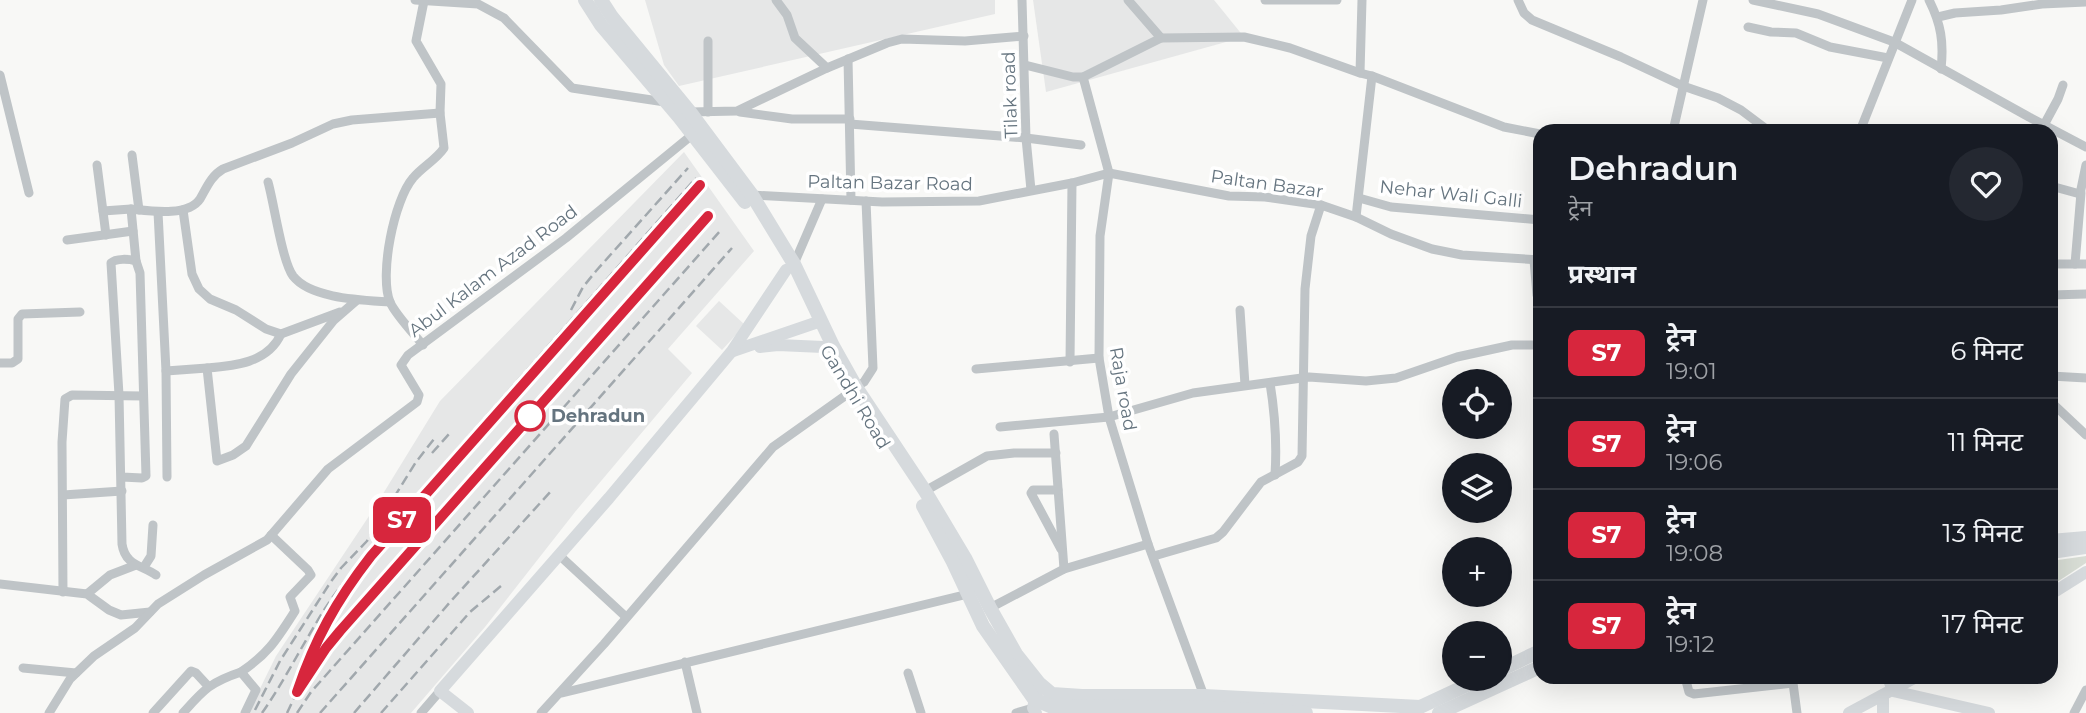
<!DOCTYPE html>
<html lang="hi">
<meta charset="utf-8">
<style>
body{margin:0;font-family:Montserrat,"Noto Sans Devanagari",sans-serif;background:#242831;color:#f1f3f6;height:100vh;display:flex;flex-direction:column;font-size:26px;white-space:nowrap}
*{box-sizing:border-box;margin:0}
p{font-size:23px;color:#9ea1a6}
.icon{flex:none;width:38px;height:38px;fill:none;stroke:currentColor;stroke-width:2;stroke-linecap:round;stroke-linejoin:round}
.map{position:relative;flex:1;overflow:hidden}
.side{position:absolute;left:1533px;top:124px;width:525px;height:560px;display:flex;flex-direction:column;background:#171b24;border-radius:21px;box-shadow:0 7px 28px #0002}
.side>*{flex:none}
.badge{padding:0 14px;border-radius:10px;font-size:24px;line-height:46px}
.tools{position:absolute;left:1442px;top:369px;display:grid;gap:14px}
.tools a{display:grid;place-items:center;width:70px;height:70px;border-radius:50%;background:#171b24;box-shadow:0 7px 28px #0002;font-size:35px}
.map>.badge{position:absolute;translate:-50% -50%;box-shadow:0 0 0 4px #fff}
h2{padding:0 35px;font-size:26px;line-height:63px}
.round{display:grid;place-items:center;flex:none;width:74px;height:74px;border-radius:37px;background:#242831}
.summary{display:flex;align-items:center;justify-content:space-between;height:119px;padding:0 35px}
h1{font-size:33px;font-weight:600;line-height:52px}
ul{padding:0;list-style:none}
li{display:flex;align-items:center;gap:21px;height:91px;padding:0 35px;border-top:2px solid #363941}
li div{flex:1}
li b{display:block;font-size:26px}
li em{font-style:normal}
li .badge{min-width:77px;font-weight:700;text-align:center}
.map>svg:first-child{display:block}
.built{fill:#e6e7e7}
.green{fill:#d8ddd5}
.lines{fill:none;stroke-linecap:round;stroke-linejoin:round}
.street{stroke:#bfc4c7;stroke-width:9}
.secondary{stroke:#d6dadd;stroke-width:12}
.primary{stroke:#d6dadd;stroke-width:14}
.rail{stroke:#a1a8ad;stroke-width:2.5;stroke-dasharray:10 5;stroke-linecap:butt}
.line-casing{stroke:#fff;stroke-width:16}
.line{stroke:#d7263d;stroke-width:10}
.stop-dot{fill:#fff;stroke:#d7263d;stroke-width:3.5}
.labels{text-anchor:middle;stroke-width:7;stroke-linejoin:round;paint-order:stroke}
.street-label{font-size:18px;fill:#65747f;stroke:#fff}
.stop-label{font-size:18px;font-weight:bold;fill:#65747f;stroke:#fff;text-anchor:start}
</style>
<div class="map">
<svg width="2086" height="713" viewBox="0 0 2086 713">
<rect width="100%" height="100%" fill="#f8f8f6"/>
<g class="built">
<polygon points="645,0 995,0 995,14 679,86 664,65"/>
<polygon points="1033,0 1214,0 1244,37 1046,92"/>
<polygon points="684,152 754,251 668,349 692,373 575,512 485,627 411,713 248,713 276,656 373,510 440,401"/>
<polygon points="719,301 745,325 722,350 696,326"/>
</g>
<polygon class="green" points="2086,556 2086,563 2051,586 2051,561"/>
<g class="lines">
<g class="street">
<polyline points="415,0 478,4 504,18 572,88 665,102"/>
<polyline points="1022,0 1026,138 1031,190"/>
<polyline points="1128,0 1161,38"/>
<polyline points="1265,0 1337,0"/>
<polyline points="1518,0 1524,13 1532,20 1621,57 1683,86 1718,98 1741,110 1769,131"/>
<polyline points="1753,0 1818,14 1894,42 2029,117 2086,147"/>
<path d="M1929 0C1941 24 1944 42 1941 69"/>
<polyline points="1938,17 1955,13 2001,10 2042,4 2086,2"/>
<polyline points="1748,27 1771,32 1796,33 1830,47 1888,58"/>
<polyline points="848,59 851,200"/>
<polyline points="1025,65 1073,77 1083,77 1161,38 1244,37 1290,48 1360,73 1372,76 1504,127 1540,134"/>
<polyline points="827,68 887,43 902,39 965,41 1024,36"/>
<polyline points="1360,73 1362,0"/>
<polyline points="0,75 29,193"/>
<polyline points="1083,77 1109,173 1100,236 1099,358 1109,417 1148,544 1204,696"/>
<polyline points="690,112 737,111 827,68 795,38 787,15 776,0"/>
<polyline points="708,112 708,41"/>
<polyline points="740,112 792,119 850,119"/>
<polyline points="850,124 1026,138 1081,145"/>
<polyline points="2044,125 2058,99 2063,85"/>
<polyline points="1673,131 1703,0"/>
<polyline points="1860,131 1912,0"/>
<polyline points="132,155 139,210"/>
<polyline points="97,165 106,235"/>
<path d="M268 182C274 203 282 261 293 276 311 299 363 300 390 302"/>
<polyline points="2051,186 2080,194 2086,165"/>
<polyline points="752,195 882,202 979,201 1072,183 1109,173 1229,196 1265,197 1321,205 1356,217 1391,234 1432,249 1462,255 1540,260"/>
<polyline points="1359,198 1391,207 1540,220"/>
<polyline points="183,210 192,274 199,289 210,299 236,310 266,329 281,334 340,312"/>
<polyline points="103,211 131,209"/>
<polyline points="158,212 166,371 167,477"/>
<polyline points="1356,217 1372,76"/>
<polyline points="67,240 133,231"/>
<polyline points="1534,260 1537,295 1540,303"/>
<path d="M136 261 131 209C150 211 188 217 200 199 207 187 211 176 223 169L292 143 333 124 352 120 440 113"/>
<polyline points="794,264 822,199"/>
<polyline points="2051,264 2075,264 2081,193"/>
<polyline points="2075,264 2086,264"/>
<polyline points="2051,295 2086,294"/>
<polyline points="1240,310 1245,385"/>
<path d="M281 334C268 363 234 366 207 368L217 461 233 455 246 446 291 374 334 320 357 300"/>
<path d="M423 345C414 334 395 314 390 302 379 275 394 200 413 178 422 167 436 160 444 148L440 113 441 84 416 41 424 1"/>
<polyline points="1070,362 1072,183"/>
<polyline points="0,363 12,363 18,359 18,319 22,314 80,312"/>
<polyline points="976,369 1099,358"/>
<polyline points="166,371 207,368"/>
<polyline points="2051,376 2086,378"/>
<path d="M1270 383C1275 414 1277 444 1275 475"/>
<polyline points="856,387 864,382 873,368 866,201"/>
<polyline points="2051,402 2086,435"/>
<polyline points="1000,427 1109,417 1193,393 1309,377 1366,381 1396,378 1457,357 1512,345 1540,345"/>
<polyline points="1054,434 1064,569"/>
<path d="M122 477 142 478 146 476 140 273 136 261C129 259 116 258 111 263L119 395 122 544C125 565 141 565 156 575"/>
<polyline points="1058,490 1033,490 1031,493 1061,549"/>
<polyline points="925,491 987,456 1014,453 1056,453"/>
<polyline points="63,495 122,491"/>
<polyline points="559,555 626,617"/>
<polyline points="1154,556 1216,538 1223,532 1261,482 1298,462 1302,456 1305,289 1311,236 1321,205"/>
<polyline points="144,567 151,556 153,525"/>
<polyline points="0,584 87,594 109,610 121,615 150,612"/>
<polyline points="63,592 62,442 65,399 72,395 143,396"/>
<polyline points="87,594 110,575 136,565"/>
<polyline points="990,608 1064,569 1148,544"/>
<polyline points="685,662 697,713"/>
<polyline points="23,668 76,673"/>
<polyline points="908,673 921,713"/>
<polyline points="1685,677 1689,692 1694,694 1793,683 1797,713"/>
<polyline points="562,693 968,594"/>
<polyline points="49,713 70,679 94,656 135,628 158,604 204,575 267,540 328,469 417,402 419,395 401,365 408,355 566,238 692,135"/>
<polyline points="153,713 191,671 196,673 208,686"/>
<path d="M183 713C204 689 211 682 241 672"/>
<path d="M245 713 256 690 241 672C269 653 277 639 295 611L290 597 311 575 308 570 271 535"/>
<polyline points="421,713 440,691"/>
<polyline points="541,713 604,644 773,447 849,393"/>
<polyline points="1016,713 1033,708"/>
<polyline points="2074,713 2086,690"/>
</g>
<g class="secondary">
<polyline points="760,347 778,345 823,347"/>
<polyline points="733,351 821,321"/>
<polyline points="2051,594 2086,572"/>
<polyline points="1888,677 1893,691 1989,713"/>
<polyline points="1883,695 1883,713"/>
<polyline points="468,713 440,691 609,498 732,351 786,270"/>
<polyline points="1036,713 1033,708 1037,690"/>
<polyline points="1849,713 1916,677"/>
</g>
<g class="primary">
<polyline points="585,0 601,25 679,117 745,202"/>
<polyline points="601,0 612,17 690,112 752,195 794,264 833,346 856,387 925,491 965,558 990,608 1016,654 1039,683 1052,694 1082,696 1204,696 1420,707 1480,679"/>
<polyline points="923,506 953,562 983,626 1034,699 1050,706 1218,708 1306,713"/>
<polyline points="2051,541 2086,538"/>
<polyline points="2051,552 2086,547"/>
<polyline points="1500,670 1540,651"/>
<polyline points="1439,713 1540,667"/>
</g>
<g class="rail">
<polyline points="571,310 583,287 596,271 688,168"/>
<polyline points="432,453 449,434"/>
<polyline points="255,710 280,661 330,583 341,568 367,541 416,462 434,439"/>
<path d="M262 713C283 683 299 651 318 620 339 584 368 553 394 521L696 178"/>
<polyline points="287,713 297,692 326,647 708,216"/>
<polyline points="297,713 311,692 721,230"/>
<polyline points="320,713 732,248"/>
<polyline points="354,713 451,601 552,490"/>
<polyline points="381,713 470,612 501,586"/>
</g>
</g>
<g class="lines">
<defs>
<path id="line" d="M700 185 371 556C336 601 315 639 297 692L326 648 340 631 708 216"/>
</defs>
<use href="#line" class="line-casing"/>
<use href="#line" class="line"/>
</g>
<circle class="stop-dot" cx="530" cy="416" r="14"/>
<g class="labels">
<g class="street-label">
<text transform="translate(1010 95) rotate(-92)" y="6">Tilak road</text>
<text transform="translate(890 183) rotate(1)" y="6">Paltan Bazar Road</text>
<text transform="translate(1267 184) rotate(8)" y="6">Paltan Bazar</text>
<text transform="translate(1451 194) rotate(6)" y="6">Nehar Wali Galli</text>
<text transform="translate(493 271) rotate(-37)" y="6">Abul Kalam Azad Road</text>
<text transform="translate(1123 389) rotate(80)" y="6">Raja road</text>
<text transform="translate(855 397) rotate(59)" y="6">Gandhi Road</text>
</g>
<g class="stop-label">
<text x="551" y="422">Dehradun</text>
</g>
</g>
</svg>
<div class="tools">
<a><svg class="icon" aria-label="locate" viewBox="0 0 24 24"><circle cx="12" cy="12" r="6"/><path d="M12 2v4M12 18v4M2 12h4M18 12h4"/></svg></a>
<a><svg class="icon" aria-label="layers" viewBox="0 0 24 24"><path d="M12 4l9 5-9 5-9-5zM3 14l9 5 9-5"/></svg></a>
<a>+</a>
<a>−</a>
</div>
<b class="badge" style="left:402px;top:520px;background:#d7263d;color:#fff">S7</b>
<section class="side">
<div class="summary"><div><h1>Dehradun</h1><p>ट्रेन</p></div><a class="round"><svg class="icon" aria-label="heart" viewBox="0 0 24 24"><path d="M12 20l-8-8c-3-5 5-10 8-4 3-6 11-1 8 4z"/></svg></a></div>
<h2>प्रस्थान</h2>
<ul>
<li><span class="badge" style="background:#d7263d;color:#fff">S7</span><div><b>ट्रेन</b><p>19:01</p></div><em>6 मिनट</em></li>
<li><span class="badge" style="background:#d7263d;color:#fff">S7</span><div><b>ट्रेन</b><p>19:06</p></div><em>11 मिनट</em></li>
<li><span class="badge" style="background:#d7263d;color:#fff">S7</span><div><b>ट्रेन</b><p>19:08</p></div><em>13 मिनट</em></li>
<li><span class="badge" style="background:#d7263d;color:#fff">S7</span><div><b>ट्रेन</b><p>19:12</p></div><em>17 मिनट</em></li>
</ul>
</section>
</div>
